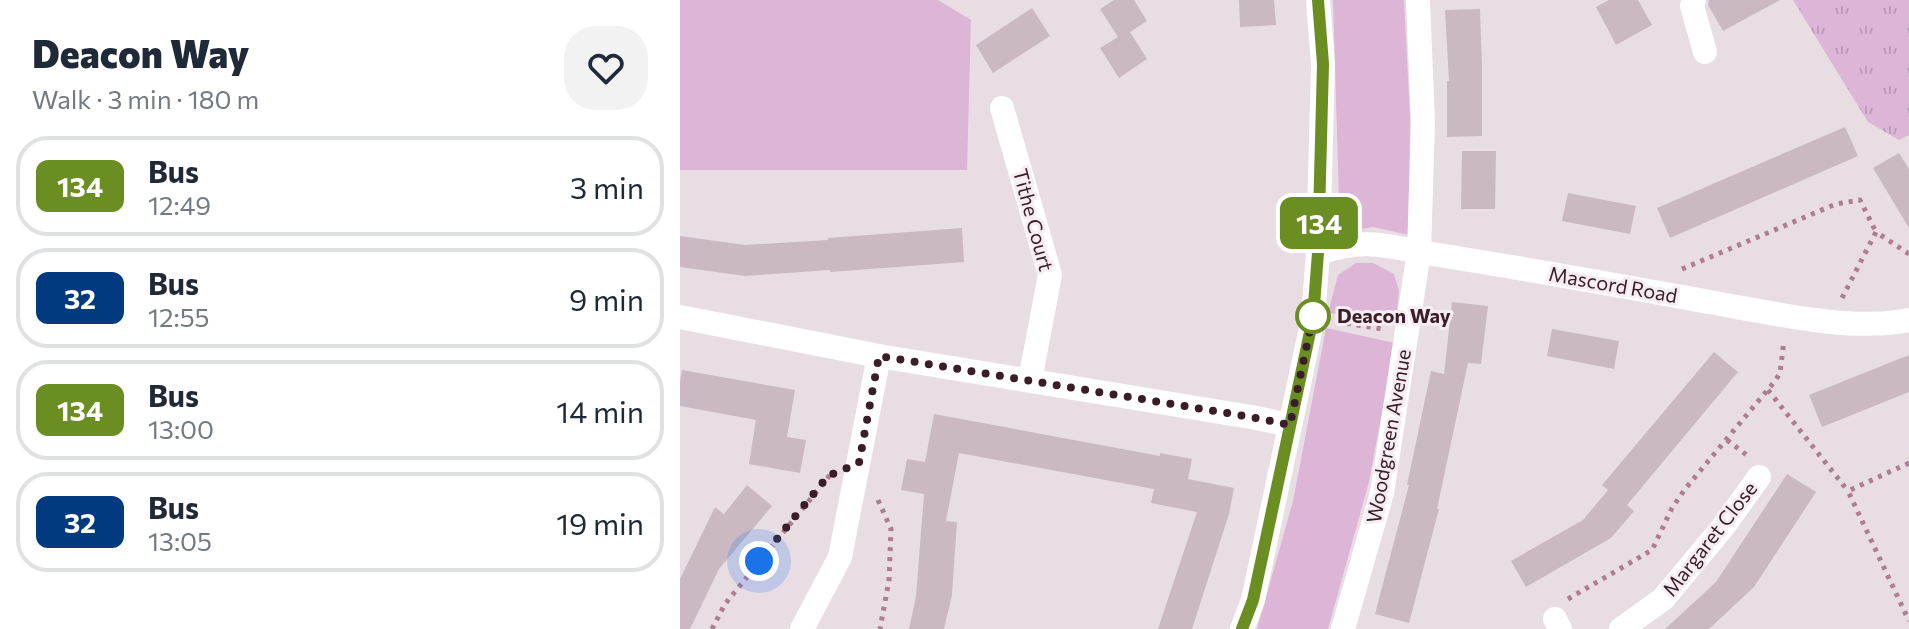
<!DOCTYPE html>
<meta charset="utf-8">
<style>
body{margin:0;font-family:Commissioner,sans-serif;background:#f2f2f3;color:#1f2937;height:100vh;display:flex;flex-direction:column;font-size:30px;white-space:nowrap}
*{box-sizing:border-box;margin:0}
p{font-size:26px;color:#747a83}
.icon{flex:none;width:44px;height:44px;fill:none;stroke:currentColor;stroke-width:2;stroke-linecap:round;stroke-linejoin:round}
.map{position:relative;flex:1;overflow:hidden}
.details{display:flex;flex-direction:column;background:#fff;width:680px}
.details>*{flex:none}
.badge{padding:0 16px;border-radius:12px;font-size:28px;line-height:52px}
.you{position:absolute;width:40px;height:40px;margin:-20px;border:6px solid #fff;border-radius:50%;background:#1a73e8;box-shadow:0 0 0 12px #1a73e833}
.map>.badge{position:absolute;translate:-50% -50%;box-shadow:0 0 0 4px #fff}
.round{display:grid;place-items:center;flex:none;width:84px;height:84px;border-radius:32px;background:#f2f2f3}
.headline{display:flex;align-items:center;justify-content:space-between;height:136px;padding:0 32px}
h1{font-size:38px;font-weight:800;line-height:60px}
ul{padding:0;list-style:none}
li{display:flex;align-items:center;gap:24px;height:100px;margin:0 16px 12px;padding:0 16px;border:4px solid #e0e1e3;border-radius:32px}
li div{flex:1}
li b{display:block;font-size:30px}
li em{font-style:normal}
li .badge{min-width:88px;font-weight:700;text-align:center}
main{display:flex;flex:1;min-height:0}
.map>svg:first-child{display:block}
.green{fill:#dcb5d7}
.park{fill:url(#park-tufts)}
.building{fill:#cab9c3}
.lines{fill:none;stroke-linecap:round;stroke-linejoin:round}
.path{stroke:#ae7c93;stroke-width:5;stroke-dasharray:4 6;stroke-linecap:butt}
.minor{stroke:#fff;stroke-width:24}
.line-casing{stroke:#fff;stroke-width:18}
.line{stroke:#6b8e23;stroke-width:12}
.walk{stroke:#391e29;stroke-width:8;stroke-dasharray:0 14.4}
.stop-dot{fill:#fff;stroke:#6b8e23;stroke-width:4}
.labels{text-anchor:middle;stroke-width:6;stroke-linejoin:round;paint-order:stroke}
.street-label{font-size:20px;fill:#391e29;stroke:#f6edf3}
.stop-label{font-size:20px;font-weight:bold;fill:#391e29;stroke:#f6edf3;text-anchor:start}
</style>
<main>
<section class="details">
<div class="headline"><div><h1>Deacon Way</h1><p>Walk · 3 min · 180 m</p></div><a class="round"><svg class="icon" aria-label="heart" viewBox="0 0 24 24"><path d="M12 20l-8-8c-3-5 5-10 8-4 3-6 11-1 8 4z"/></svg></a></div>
<ul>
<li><span class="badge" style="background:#6b8e23;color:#fff">134</span><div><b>Bus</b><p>12:49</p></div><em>3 min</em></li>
<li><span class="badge" style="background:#003b80;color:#fff">32</span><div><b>Bus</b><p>12:55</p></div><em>9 min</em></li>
<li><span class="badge" style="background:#6b8e23;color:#fff">134</span><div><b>Bus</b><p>13:00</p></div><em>14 min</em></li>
<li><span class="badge" style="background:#003b80;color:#fff">32</span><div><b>Bus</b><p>13:05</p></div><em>19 min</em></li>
</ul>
</section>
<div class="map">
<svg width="1229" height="629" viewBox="0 0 1229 629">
<defs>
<pattern id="park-tufts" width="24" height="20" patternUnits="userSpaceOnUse" patternTransform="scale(2)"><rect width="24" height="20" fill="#dcb5d7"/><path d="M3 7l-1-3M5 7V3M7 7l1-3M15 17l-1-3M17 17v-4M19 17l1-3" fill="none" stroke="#be9bb9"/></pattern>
</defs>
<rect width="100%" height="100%" fill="#e9dde4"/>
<g class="green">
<polygon points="0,0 258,0 291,20 287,170 0,170"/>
<polygon points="653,0 724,0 730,116 729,235 693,227 660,233"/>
<polygon points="676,263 693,263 714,274 719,291 716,322 648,313 658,275"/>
<polygon points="646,328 715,343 689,482 648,629 577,629 613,501"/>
</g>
<polygon class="park" points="1113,0 1229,0 1229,135 1219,140 1188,122"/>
<g class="building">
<polygon points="434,0 454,0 467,21 450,32 467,59 439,78 420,48 438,37 420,9"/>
<polygon points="559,0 594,0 596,25 560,27"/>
<polygon points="929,0 958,0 972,25 936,45 916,7"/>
<polygon points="1029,0 1100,0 1043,31 1028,5"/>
<polygon points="352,8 370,36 313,73 296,45"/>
<polygon points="800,9 802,65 802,136 767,137 767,81 769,81 765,10"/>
<polygon points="1165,127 1178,156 990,238 977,208"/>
<polygon points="782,151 816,151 815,209 781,209"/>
<polygon points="1219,153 1229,169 1229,228 1193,168"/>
<polygon points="888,193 956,206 950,234 882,221"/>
<polygon points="282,228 284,262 150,272 150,270 65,276 0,267 0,236 65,245 148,240 148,238"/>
<polygon points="772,302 808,306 801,364 788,363 757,509 759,509 729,623 695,614 729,485 727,485 751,371 764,374"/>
<polygon points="872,329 939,341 934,369 867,356"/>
<polygon points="1034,352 1058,372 947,505 954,511 931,538 846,587 831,561 903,520 928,490 922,485"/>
<polygon points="1229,355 1229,392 1142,427 1129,395"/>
<polygon points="2,370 115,390 107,437 126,440 120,473 69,464 76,420 0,406 0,382"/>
<polygon points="254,414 480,456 480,453 512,459 508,479 554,488 549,514 512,629 478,629 517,512 471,503 474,489 279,453 266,521 277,522 272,595 264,629 229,629 236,596 244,494 221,490 227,459 245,462"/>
<polygon points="1107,474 1136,492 1074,587 1029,629 985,629 1036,582"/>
<polygon points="67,485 92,506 39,569 10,629 0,629 0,579 35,507 44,514"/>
</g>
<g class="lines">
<g class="path">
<polyline points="1002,269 1156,204 1180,200 1196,232"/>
<polyline points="1162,298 1196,232 1229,254"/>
<polyline points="657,322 703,329"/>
<polyline points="1088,390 1168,491"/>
<polyline points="1047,440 1068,456"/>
<polyline points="1229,463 1168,491 1229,621"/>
<polyline points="198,500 211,529 209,580 200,629"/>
<polyline points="888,599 972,550 992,508 1005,489 1095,381 1100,373 1104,340"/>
<polyline points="32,629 45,604 150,475"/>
</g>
<g class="minor">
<polyline points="1014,0 1012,6 1025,52"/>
<polyline points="322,108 370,275 350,380"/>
<path d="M638 253C679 240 698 243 739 252 838 267 936 285 1035 303 1093 313 1171 332 1229 320"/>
<polyline points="0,317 199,356 571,417 610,425"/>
<polyline points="875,619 880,629"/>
<polyline points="122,629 160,557 199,356"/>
<polyline points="562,629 573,600 633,318 638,253 643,64 638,0"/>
<polyline points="663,629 702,493 739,252 743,123 738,0"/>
<polyline points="941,629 983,599 1043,527 1079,477"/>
</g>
</g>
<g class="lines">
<defs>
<polyline id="line" points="562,629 573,600 633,318 638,253 643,64 638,0"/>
</defs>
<use href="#line" class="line-casing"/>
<use href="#line" class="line"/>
<polyline class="walk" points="79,561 148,476 179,463 199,356 571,417 610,425 633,316"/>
</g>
<circle class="stop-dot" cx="633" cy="316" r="16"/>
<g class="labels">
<g class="street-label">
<text transform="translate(353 220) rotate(75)" y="7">Tithe Court</text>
<text transform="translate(933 285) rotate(10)" y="7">Mascord Road</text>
<text transform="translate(709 436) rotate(-80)" y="7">Woodgreen Avenue</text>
<text transform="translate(1030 539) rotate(-52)" y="7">Margaret Close</text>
</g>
<g class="stop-label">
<text x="657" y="323">Deacon Way</text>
</g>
</g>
</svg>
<div class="you" style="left:79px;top:561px"></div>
<b class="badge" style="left:639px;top:223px;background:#6b8e23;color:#fff">134</b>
</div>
</main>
